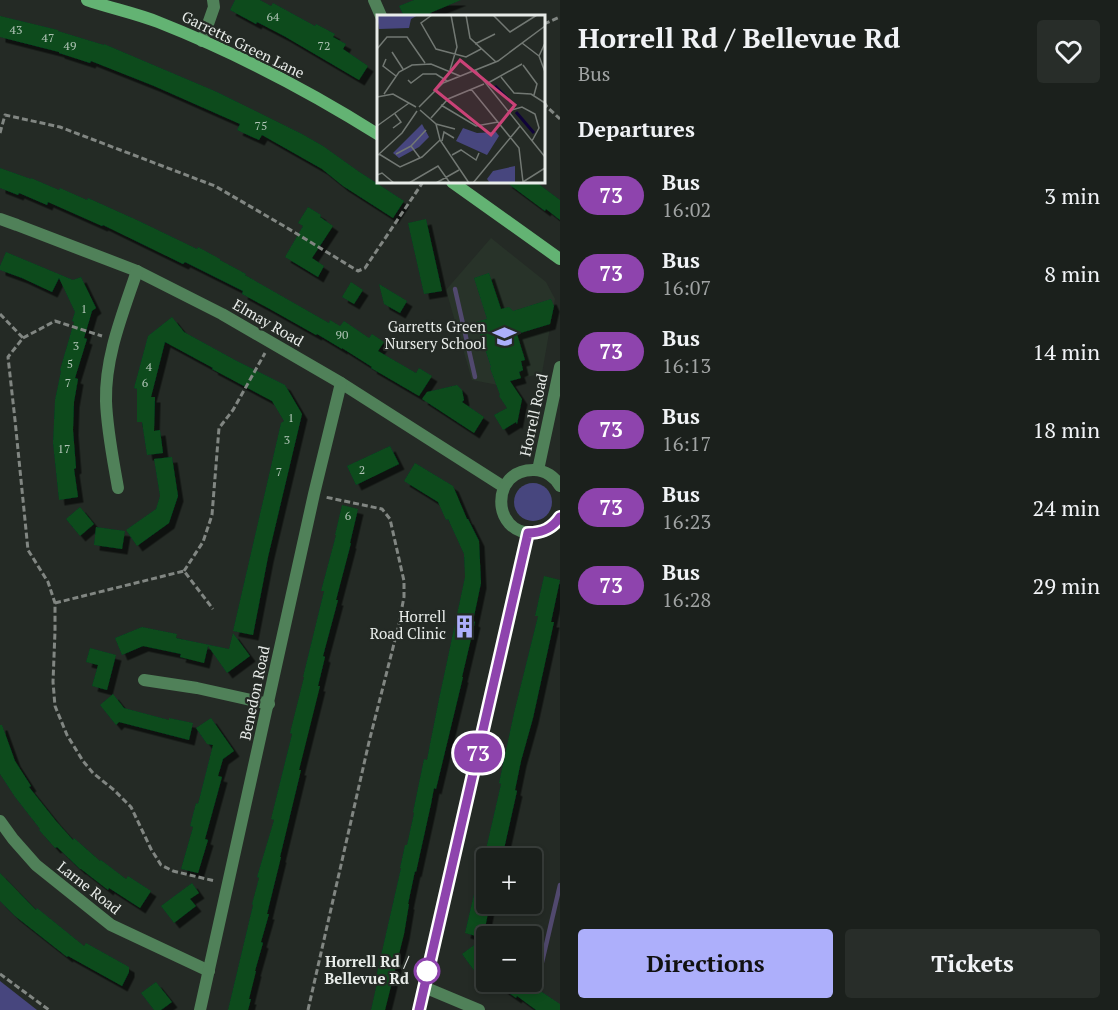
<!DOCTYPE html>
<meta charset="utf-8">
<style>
body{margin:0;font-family:"PT Serif",serif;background:#282d29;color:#f1f3f6;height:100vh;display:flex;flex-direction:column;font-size:22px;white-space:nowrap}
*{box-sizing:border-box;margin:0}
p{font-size:20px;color:#a0a3a3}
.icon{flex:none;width:33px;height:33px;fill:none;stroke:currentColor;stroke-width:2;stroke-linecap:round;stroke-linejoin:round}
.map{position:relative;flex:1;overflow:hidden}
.drawer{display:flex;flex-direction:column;background:#1b201c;width:558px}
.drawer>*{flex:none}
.badge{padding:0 12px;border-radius:20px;font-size:21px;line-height:39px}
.fabs{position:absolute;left:476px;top:848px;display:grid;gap:12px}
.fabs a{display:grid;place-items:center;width:66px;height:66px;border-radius:6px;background:#1b201c;box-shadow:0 3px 9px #0003,0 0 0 2px #393e3b;font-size:30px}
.map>.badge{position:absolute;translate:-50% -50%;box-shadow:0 0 0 3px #fff}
h2{padding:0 18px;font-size:22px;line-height:54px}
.round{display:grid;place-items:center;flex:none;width:63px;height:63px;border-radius:6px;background:#282d29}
.summary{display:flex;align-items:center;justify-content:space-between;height:102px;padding:0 18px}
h1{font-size:28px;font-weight:700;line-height:45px}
.primary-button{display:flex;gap:12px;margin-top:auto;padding:12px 18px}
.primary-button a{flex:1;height:69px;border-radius:6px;background:#adaffb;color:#111;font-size:24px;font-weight:700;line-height:69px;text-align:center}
.primary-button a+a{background:#282d29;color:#f1f3f6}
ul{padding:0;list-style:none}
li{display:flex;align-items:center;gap:18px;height:78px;padding:0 18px}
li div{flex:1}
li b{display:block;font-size:22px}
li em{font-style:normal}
li .badge{min-width:66px;font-weight:700;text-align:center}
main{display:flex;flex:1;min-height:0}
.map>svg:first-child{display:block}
.built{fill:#283329}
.green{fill:#47467e}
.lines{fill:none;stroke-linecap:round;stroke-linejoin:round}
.stream{stroke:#51496e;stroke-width:4.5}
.building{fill:#084b1f;filter:url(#shadow)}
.path{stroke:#818682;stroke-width:3;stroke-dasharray:6 3;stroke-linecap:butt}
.street{stroke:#508159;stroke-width:12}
.secondary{stroke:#63b373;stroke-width:12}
.line-casing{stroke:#fff;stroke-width:14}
.line{stroke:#8e44ad;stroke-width:9}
.stop-dot{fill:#fff;stroke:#8e44ad;stroke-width:3}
.labels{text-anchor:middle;stroke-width:4.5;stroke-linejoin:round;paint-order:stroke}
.number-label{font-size:12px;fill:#b0c4b6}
.street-label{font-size:15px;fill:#e8ece9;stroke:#242a25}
.poi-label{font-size:15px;fill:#e8ece9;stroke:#242a25;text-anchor:end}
.stop-label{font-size:15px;font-weight:bold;fill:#e8ece9;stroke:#242a25;text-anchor:end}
.inset-river{fill:none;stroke:#100339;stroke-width:3}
.inset-road{fill:none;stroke:#727873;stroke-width:1.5}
.view{fill:#ca4277;fill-opacity:0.15;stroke:#ca4277;stroke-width:3}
.inset-edge{fill:none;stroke:#e8ece9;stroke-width:3}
</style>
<main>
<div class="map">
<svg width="560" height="1010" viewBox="0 0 560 1010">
<defs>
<filter id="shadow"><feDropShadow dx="5.5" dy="5.5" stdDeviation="0" flood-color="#0009"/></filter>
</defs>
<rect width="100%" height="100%" fill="#242a25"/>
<polygon class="built" points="491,238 546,282 555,299 542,373 498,385 472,380 446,290"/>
<g class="green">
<circle cx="533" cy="502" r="19"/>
<polygon points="0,981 37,1010 0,1010"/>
</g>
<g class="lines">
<g class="stream">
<polyline points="455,289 475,377"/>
<polyline points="539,975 560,885"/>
</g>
</g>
<g class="building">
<polygon points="235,0 260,0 271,6 273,3 315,26 316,24 335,34 333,37 346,44 343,49 368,66 359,80 284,36 257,22 256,24 230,10"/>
<polygon points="414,0 461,0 430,13 431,16 404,16 399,6"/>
<polygon points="0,16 58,30 58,31 104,45 104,44 217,92 302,134 323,146 358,171 404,201 393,218 343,186 322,169 262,135 259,140 237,130 240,124 154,86 91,61 90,63 59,53 59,52 0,37"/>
<polygon points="0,168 31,179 31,178 59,190 60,188 87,200 88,198 139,221 197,249 198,247 220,259 220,260 246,274 245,275 329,323 330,320 340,326 344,321 369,338 372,334 384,342 378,351 416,373 419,368 432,376 419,396 371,368 372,367 342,348 342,349 317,334 316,335 268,308 242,294 243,291 185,262 183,264 103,225 102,226 48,202 47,205 19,193 18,195 0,188"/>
<polygon points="506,182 536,182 560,200 560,220 546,209 545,211"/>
<polygon points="308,207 321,215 320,217 333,226 312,258 324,266 318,277 285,257 303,226 298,223"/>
<polygon points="426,219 442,291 424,294 408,223"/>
<polygon points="6,252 73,280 81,277 96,308 92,311 84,338 87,339 75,378 78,379 74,402 73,430 76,468 74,469 78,497 59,500 53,443 55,400 61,371 60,370 74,322 72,321 75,312 59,278 52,292 22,278 0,270 0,266"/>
<polygon points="489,273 501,309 509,307 513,311 551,299 554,306 550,324 517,334 525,360 521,361 523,370 519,372 521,378 510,381 522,399 517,424 516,422 503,430 494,415 507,408 499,396 500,395 490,368 491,367 476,322 487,319 474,278"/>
<polygon points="351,282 363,290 354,304 342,297"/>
<polygon points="379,284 407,301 400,313 384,304"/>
<polygon points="172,317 184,332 235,360 285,385 302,414 268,557 253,635 233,631 281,423 284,421 272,401 212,369 213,368 165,342 151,397 155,397 154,431 160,430 163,453 147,455 142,422 137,422 137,389 134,388 148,336"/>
<polygon points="457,385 462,390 464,400 462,402 484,417 474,433 422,399 427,392"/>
<polygon points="390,446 399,464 356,485 347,466"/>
<polygon points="172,457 178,496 169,523 137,546 126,530 156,509 160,496 154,459"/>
<polygon points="415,463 453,486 467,519 468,519 479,541 481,583 473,621 475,622 462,677 463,677 436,789 434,788 431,804 416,872 415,871 408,904 409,904 404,934 385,1010 371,1010 377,983 375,982 401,868 400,868 405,845 407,845 414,813 413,812 424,759 427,760 430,744 439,699 465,577 464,554 448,519 446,520 438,502 404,481"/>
<polygon points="342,505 358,509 350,543 351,543 336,600 338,600 323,656 325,657 318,686 320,686 299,770 301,770 280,857 281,857 267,914 269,914 261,942 263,943 255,971 256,971 249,999 251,999 248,1010 228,1010 253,905 252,904 259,878 257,877 274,820 271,819 292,734 290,733 304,677 303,677 324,591 321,591 336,535 335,535"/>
<polygon points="80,507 94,524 80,536 66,519"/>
<polygon points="96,527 125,531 122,549 94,545"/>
<polygon points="544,576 560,580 551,622 554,622 533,718 521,761 515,790 517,791 502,858 484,858 501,784 499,783 514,713 538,616 535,616"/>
<polygon points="142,627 177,634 176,638 229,649 233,633 250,656 227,673 208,646 204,663 180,657 181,654 143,646 122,655 115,638"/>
<polygon points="90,648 116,655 107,690 92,686 98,665 86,662"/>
<polygon points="113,694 124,708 169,720 169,718 193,723 189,740 119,722 116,725 100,705"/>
<polygon points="211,718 234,751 223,759 218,776 222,777 205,839 208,840 198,873 181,869 193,827 190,826 196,803 198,804 213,745 207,744 196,728"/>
<polygon points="0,725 2,725 15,761 31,786 29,787 56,821 73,840 74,838 100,861 101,860 126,879 128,876 151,891 140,908 109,888 108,890 81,869 80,869 57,847 55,848 39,830 40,829 15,797 0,774"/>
<polygon points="481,864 486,864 486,903 490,903 483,938 465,933"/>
<polygon points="0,873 36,910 37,908 84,946 86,943 129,967 129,972 122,986 68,956 67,957 15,916 0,901"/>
<polygon points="192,883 199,893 190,899 196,906 174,923 161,906"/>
<polygon points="477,943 486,955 486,987 462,954"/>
<polygon points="492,981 525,981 560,1004 560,1010 536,1010 517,996 516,998"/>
<polygon points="156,982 172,1002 161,1010 154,1010 141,993"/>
</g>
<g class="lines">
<g class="path">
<polyline points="544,24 560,17"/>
<polyline points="544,102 547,107 560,119"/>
<polyline points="0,133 5,115 60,127 215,186 284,226 358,271 365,268 423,182"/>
<polyline points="0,314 23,338 8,357 15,420 28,550 48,582 55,603 55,631 53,682 55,706 67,735 83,761 93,773 114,790 131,807 151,849 161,865 173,871 215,881"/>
<polyline points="23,338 55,321 102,336"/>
<polyline points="184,571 203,542 212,515 219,428 233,410 265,353"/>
<polyline points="55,603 184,571 213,609"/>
<polyline points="0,974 49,1010"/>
<polyline points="308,1010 369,742 398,628 404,597 404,581 390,519 382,509 325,497"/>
</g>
<g class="street">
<polyline points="374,0 381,16"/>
<polyline points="202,41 214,7 213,0"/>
<polyline points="0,219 17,225 137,271 222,314 341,383 504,487"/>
<polyline points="538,470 560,367"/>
<path d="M560 486C555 477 545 470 534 470 490 469 491 534 533 533 545 533 554 527 560 517"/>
<path d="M118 488C113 459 107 430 106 401 105 356 123 313 137 271"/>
<polyline points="144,680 197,688 269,704"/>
<polyline points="0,821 13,839 36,865 111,925 209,971"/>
<polyline points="424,987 479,1010"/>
<polyline points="200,1010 314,494 341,383"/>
<polyline points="419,1010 528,533"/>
</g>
<g class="secondary">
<path d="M87 0C110 8 135 13 158 22 234 52 309 91 379 135"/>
<polyline points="452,182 560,259"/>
</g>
</g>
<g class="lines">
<defs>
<path id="line" d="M419 1010 528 533C542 533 552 529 560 517"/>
</defs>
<use href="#line" class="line-casing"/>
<use href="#line" class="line"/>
</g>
<defs>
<symbol id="school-bare" viewBox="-9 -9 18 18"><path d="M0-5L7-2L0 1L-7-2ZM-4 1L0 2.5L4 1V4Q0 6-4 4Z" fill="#adaffb" stroke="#242a25" stroke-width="2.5" paint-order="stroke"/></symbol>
<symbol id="building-bare" viewBox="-9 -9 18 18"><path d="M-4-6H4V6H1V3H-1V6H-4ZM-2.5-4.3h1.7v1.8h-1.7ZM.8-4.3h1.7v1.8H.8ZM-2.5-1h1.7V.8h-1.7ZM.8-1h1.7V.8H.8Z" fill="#adaffb" stroke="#242a25" stroke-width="2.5" paint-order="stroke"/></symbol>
</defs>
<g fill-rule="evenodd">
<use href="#school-bare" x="488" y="320" width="33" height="33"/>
<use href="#building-bare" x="448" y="610" width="33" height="33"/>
</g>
<circle class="stop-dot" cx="427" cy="971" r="12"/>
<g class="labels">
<g class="number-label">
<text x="273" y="21">64</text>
<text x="16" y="34">43</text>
<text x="48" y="42">47</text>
<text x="70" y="50">49</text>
<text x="324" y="50">72</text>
<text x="261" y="130">75</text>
<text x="84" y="313">1</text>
<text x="342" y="339">90</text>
<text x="76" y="350">3</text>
<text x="70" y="368">5</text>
<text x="149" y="371">4</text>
<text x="68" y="387">7</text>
<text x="145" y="387">6</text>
<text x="291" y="422">1</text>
<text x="287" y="444">3</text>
<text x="64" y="453">17</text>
<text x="362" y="474">2</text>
<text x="279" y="476">7</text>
<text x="348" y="520">6</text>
</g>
<g class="street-label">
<text transform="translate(243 45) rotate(26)" y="5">Garretts Green Lane</text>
<text transform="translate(268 323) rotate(30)" y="5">Elmay Road</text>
<text transform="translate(534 415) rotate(-78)" y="5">Horrell Road</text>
<text transform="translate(255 693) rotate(-78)" y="5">Benedon Road</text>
<text transform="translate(89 888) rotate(38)" y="5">Larne Road</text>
</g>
<g class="poi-label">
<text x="486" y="332">Garretts Green<tspan x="486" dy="17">Nursery School</tspan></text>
<text x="446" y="622">Horrell<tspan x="446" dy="17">Road Clinic</tspan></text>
</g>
<g class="stop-label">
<text x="409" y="967">Horrell Rd /<tspan x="409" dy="17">Bellevue Rd</tspan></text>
</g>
</g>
<g transform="translate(377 15)">
<rect width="168" height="168" fill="#242a25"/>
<path d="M0 0H41L34 4 32 13 2 14ZM45 109 52 122 42 132 22 143 16 138ZM86 113 100 118 119 117 122 121 110 140 79 126ZM138 151V168H113L110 164 116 156Z" fill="#47467e"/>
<path class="inset-river" d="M118 71 136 89M139 97 157 118"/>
<path class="inset-road" d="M55 0 44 8 59 34 89 42 104 34M89 0 93 23 119 47M116 0 133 17 160 0M145 28 162 41M168 28 162 41 168 57M98 29 118 19M0 34 10 22H30L48 48M15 37 26 54M9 44 6 51 19 61M146 50 160 69 157 80M73 55 80 32 74 0M99 56 168 142M124 62 137 78 154 79 168 88M31 65 34 68 46 59H59L70 66M111 68 145 49M94 74 142 133 146 167 168 153M7 79 22 57 35 50 54 49 83 61M0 82 16 79 39 92M64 90 99 111 121 107M42 92 66 68 121 46 168 11M43 95 59 109 63 125 92 168M131 96 145 92 158 99 162 113 155 126M54 103 71 84 107 69M59 109 78 114M0 111 32 88M16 113 24 107 18 99M65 126 67 117 77 123M34 131 49 115M2 139 23 152 45 142 63 125M19 139 34 131 43 143M1 140 25 118 40 96M75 140 84 135 99 145 102 138M0 160 5 158 17 168M32 168 61 151 73 168M59 168 82 155M96 168 143 111"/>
<path class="view" d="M83 45 138 90 114 120 58 75Z"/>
<rect width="168" height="168" class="inset-edge"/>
</g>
</svg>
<div class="fabs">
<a>+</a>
<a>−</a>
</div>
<b class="badge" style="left:478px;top:753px;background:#8e44ad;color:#fff">73</b>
</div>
<section class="drawer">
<div class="summary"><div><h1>Horrell Rd / Bellevue Rd</h1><p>Bus</p></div><a class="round"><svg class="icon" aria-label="heart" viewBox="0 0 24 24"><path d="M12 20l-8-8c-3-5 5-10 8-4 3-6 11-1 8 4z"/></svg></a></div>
<h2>Departures</h2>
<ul>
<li><span class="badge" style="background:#8e44ad;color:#fff">73</span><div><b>Bus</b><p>16:02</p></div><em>3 min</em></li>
<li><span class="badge" style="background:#8e44ad;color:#fff">73</span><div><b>Bus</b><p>16:07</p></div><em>8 min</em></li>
<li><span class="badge" style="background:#8e44ad;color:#fff">73</span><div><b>Bus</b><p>16:13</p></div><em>14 min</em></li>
<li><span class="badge" style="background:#8e44ad;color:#fff">73</span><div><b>Bus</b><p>16:17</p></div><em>18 min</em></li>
<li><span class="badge" style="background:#8e44ad;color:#fff">73</span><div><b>Bus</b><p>16:23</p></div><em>24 min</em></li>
<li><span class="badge" style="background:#8e44ad;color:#fff">73</span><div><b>Bus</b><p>16:28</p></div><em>29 min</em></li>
</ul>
<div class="primary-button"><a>Directions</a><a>Tickets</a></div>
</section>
</main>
